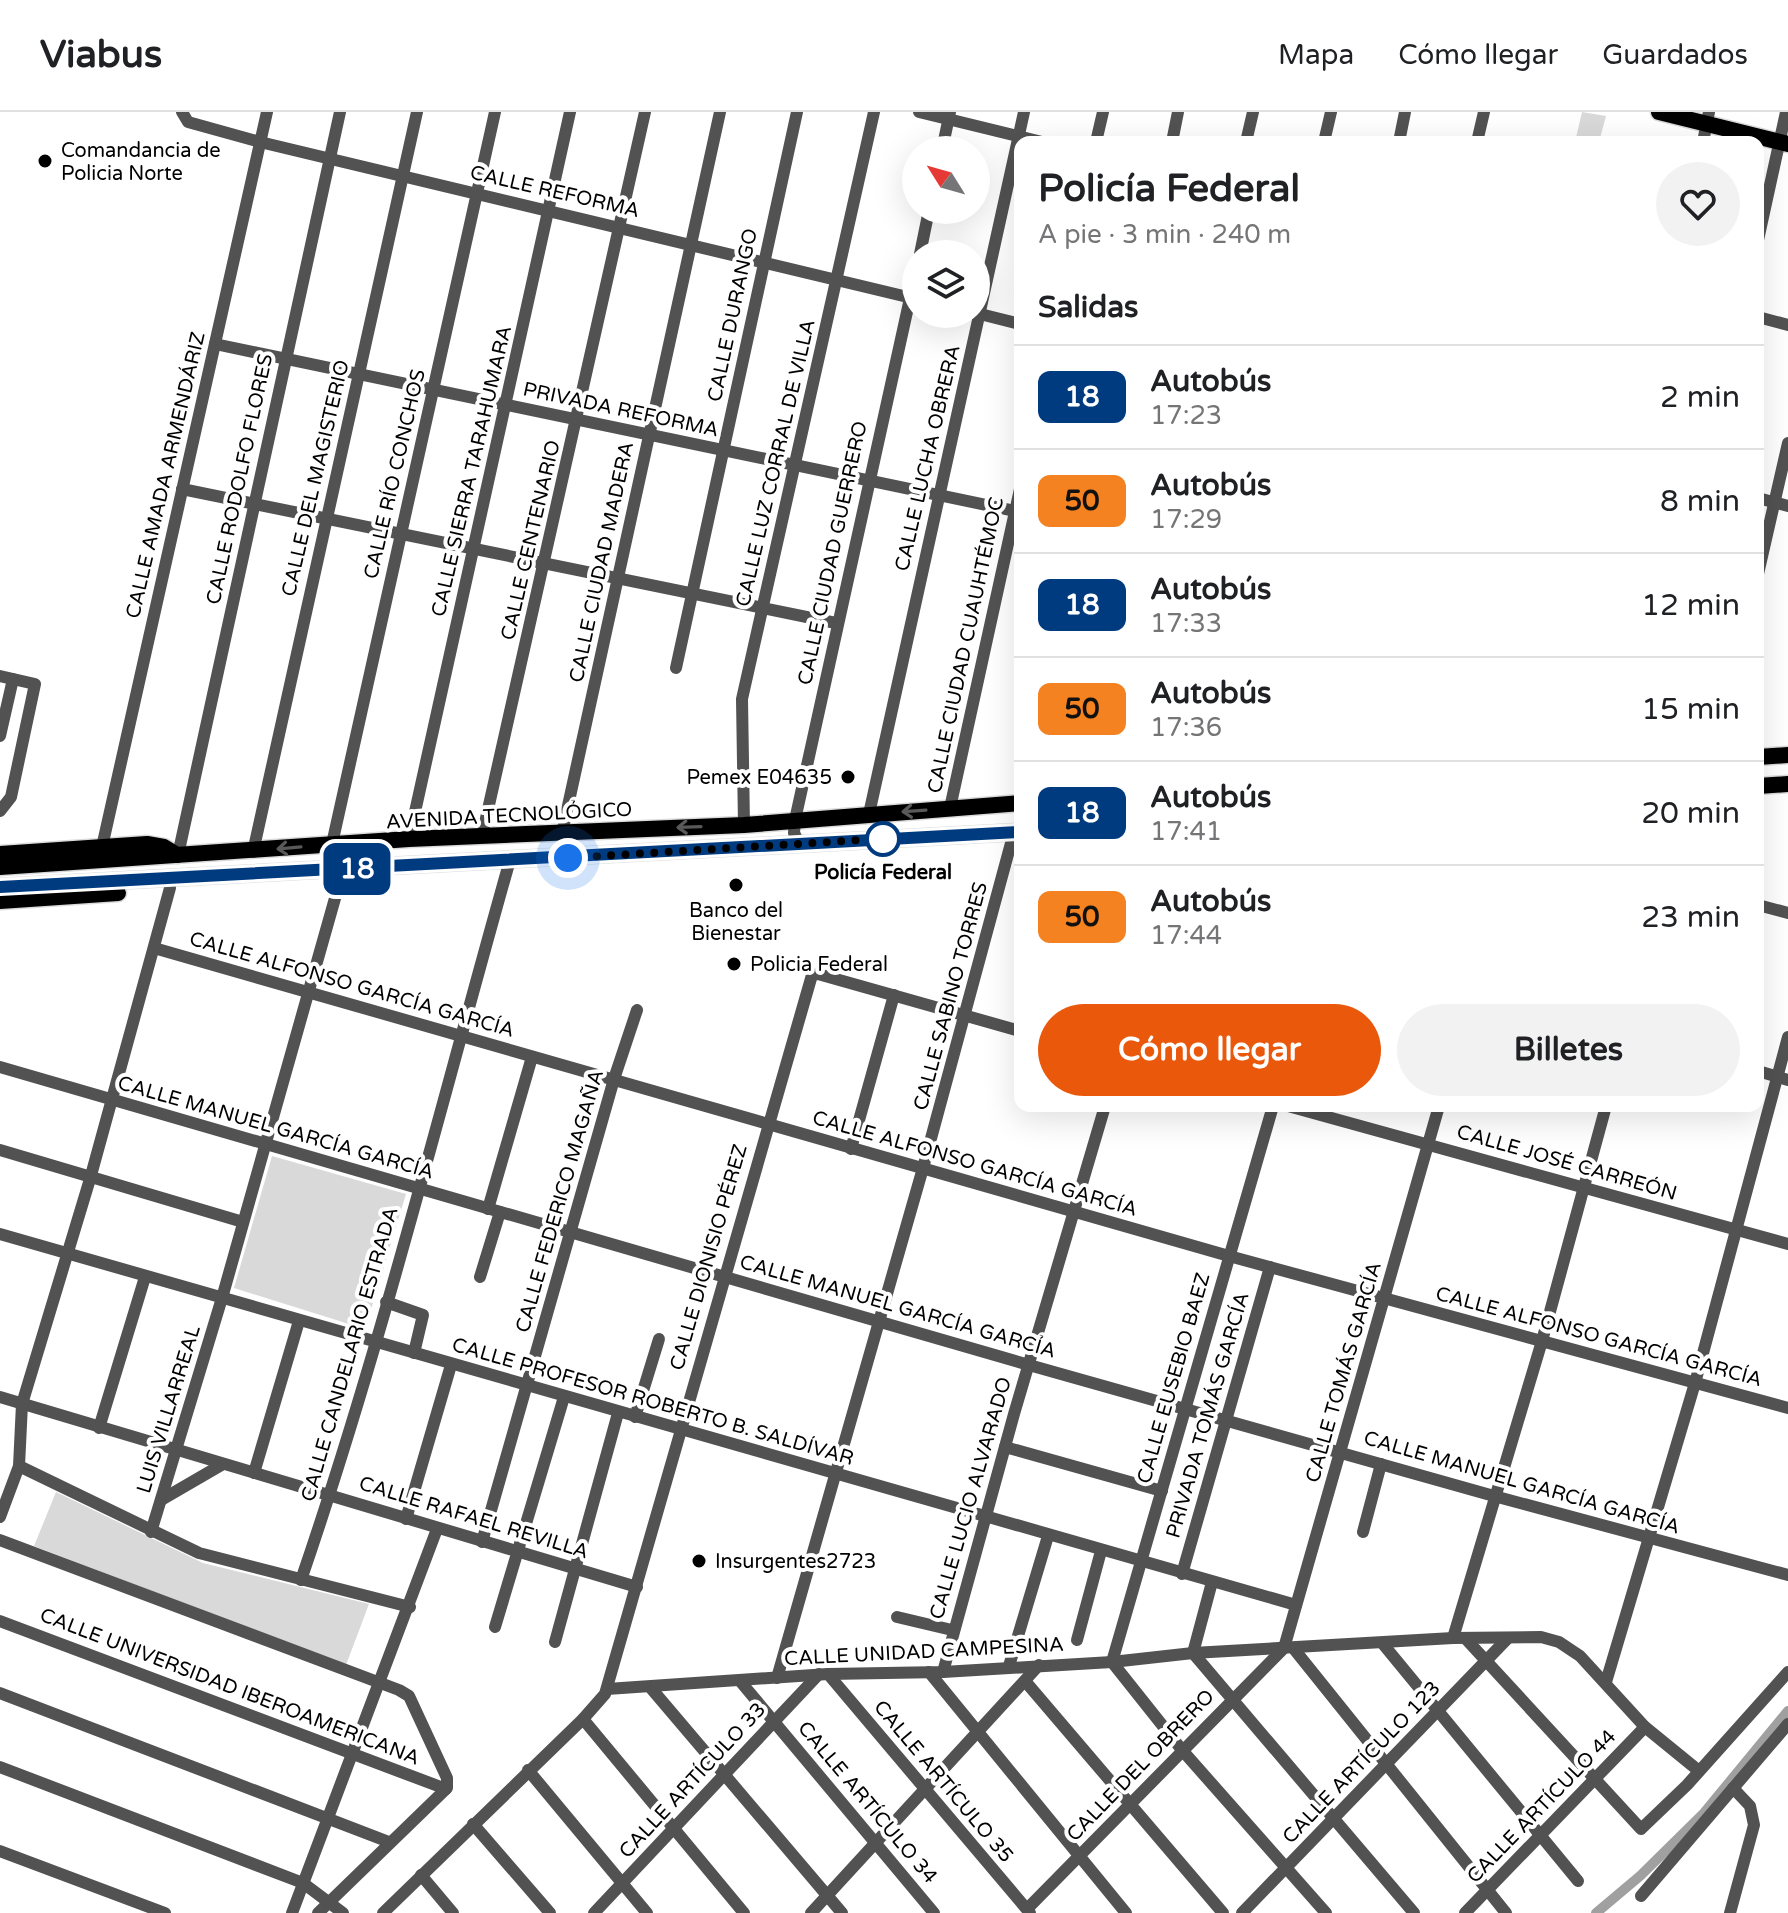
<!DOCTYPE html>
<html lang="es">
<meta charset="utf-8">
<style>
body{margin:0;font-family:"Varela Round",sans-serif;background:#f2f2f2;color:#202124;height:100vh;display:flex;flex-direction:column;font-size:30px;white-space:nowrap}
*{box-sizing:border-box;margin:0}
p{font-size:26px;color:#757577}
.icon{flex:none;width:44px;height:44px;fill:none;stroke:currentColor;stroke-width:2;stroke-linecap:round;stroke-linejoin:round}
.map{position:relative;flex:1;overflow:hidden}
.side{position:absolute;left:1014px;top:24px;width:750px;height:976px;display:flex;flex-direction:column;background:#fff;border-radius:16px;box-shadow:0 8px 32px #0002}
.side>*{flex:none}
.badge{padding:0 16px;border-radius:12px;font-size:28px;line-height:52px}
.needle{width:52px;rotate:307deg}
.buttons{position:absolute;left:902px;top:24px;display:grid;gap:16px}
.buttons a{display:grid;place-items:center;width:88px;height:88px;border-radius:50%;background:#fff;box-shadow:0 8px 32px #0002;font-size:40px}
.you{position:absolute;width:40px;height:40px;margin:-20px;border:6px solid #fff;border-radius:50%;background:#1a73e8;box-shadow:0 0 0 12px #1a73e833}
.map>.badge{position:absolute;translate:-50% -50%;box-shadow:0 0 0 4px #fff}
h2{padding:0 24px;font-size:30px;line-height:72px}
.round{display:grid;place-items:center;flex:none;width:84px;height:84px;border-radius:42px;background:#f2f2f2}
.summary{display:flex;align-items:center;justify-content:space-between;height:136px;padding:0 24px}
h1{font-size:38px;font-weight:700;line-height:60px}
.action{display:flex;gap:16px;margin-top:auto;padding:16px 24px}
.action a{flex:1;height:92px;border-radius:48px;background:#ea580c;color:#fff;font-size:32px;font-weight:700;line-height:92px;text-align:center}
.action a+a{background:#f2f2f2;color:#202124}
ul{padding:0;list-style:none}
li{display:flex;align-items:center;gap:24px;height:104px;padding:0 24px;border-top:2px solid #e0e0e0}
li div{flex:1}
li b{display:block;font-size:30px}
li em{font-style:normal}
li .badge{min-width:88px;font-weight:700;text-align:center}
header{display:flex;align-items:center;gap:48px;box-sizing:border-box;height:112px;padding:0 40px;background:#fff;border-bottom:2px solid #e0e0e0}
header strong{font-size:38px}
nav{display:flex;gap:44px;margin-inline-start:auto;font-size:28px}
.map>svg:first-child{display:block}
.green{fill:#d9d9d9}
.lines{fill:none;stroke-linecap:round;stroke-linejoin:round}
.canal{stroke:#a0a0a0;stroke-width:10}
.major-casing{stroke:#dbdbdb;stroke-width:19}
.minor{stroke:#525252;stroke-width:12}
.major{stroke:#000;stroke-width:16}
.oneway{stroke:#595959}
.line-casing{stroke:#fff;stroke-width:18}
.line{stroke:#003b80;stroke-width:12}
.walk{stroke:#000;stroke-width:8;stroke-dasharray:0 14.4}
.poi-dot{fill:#000;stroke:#fff;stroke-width:3}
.stop-dot{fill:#fff;stroke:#003b80;stroke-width:4}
.labels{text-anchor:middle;stroke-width:8;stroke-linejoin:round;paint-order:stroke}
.poi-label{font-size:20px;fill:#000;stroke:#fff;text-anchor:start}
.street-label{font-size:20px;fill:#000;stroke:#fff}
.stop-label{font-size:20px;font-weight:bold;fill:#000;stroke:#fff}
</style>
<header>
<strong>Viabus</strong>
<nav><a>Mapa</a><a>Cómo llegar</a><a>Guardados</a></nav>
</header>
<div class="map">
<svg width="1788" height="1801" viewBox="0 0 1788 1801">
<rect width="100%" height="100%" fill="#fff"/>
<g class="green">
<polygon points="1582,0 1606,4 1599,30 1575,30"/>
<polygon points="272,1044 406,1082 365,1217 234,1176"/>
<polygon points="56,1380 203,1451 369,1492 346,1553 34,1434"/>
</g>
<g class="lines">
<polyline class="canal" points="1596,1801 1640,1764 1704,1701 1788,1599"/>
<defs>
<g id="major">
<polyline points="1659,0 1788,32"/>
<polyline points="1758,645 1788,643"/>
<polyline points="1758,674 1788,672"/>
<polyline points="0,742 147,732 164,735 177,743"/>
<polyline points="0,755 409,727 744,713 1020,691"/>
<polyline points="0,775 1020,720"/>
<polyline points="0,789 118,781"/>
</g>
</defs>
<use href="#major" class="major-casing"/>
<g class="minor">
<polyline points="182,0 188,10 260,30 916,187"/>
<polyline points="919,0 1042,30"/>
<polyline points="1096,30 1103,0"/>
<polyline points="1172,30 1178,0"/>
<polyline points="1246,30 1253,0"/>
<polyline points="1324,30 1331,0"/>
<polyline points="1399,30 1405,0"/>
<polyline points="1477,30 1484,0"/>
<polyline points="1703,30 1709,0"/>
<polyline points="942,38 950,0"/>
<polyline points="1758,128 1786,0"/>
<polyline points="920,142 929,98"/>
<polyline points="976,201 1020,212"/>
<polyline points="1758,205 1788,213"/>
<polyline points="215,232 1020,400"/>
<polyline points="182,377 836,511"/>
<polyline points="1758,386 1788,394"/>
<polyline points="1758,462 1788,331"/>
<polyline points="676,556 797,0"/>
<polyline points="0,564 35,572 11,685 0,699"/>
<polyline points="0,624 13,567"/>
<polyline points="950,696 1020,377"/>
<polyline points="869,702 1024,0"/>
<polyline points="744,713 742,587 874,0"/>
<polyline points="562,721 720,0"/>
<polyline points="482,724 645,0"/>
<polyline points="409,727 570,0"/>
<polyline points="799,731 794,721 795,708 916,159"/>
<polyline points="332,732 495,0"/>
<polyline points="102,735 267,0"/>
<polyline points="253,740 417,0"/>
<polyline points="178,743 340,0"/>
<polyline points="1758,793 1788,801"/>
<polyline points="154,836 1229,1144 1788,1296"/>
<polyline points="0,955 1029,1253 1494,1384 1788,1463"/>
<polyline points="1758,959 1788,968"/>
<polyline points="1273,994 1112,1550 1182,1638 1326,1801"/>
<polyline points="1288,994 1788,1132"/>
<polyline points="851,1037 894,883"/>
<polyline points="0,1038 243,1110"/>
<polyline points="488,1097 532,945"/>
<polyline points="0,1122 1296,1493"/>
<polyline points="480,1165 500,1100"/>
<polyline points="386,1190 423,1203 414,1241"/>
<polyline points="0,1285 637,1475"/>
<polyline points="635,1305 659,1227"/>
<polyline points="99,1316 145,1165"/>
<polyline points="1005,1335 1162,1379"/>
<polyline points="19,1354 199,1441 410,1495"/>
<polyline points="254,1361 299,1209"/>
<polyline points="161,1388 223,1352"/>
<polyline points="0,1405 19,1354 22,1292 90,1067 170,776"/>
<polyline points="406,1407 451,1253"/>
<polyline points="151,1420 222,1186 343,758"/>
<polyline points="1363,1420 1381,1352"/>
<polyline points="0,1428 399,1578 409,1584 447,1666 447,1676 318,1801"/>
<polyline points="482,1430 614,967 637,898"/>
<polyline points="1182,1462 1270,1155"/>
<path d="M301 1468C382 1232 442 988 510 748"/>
<polyline points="1212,1470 1193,1541 1414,1801"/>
<polyline points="897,1505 952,1518"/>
<polyline points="0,1509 446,1677"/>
<polyline points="495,1515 564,1285"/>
<polyline points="1453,1526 1542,1229 1606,994"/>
<polyline points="1465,1526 1641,1717 1687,1673 1788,1560"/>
<polyline points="1077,1528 1101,1439"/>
<polyline points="555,1530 618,1301"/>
<polyline points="1383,1532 1578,1769"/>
<polyline points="1294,1537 1506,1801"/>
<polyline points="1009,1554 1048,1424"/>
<polyline points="929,1560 1126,1801"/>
<polyline points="943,1560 1014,1302 1105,994"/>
<polyline points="828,1562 1030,1801"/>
<polyline points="777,1566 923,1056 1014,720"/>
<polyline points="740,1569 934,1801"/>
<polyline points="1025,1569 1223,1801"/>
<polyline points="1606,1570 1695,1271 1788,925"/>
<polyline points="650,1575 842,1801"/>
<polyline points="607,1577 828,1562 943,1560 1112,1550 1193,1541 1453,1526 1541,1525 1559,1530 1580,1544 1645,1615 1699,1659"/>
<polyline points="0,1581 389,1730"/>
<polyline points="583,1607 744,1801"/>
<polyline points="0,1655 303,1771 343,1801"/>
<polyline points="528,1658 647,1801"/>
<polyline points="473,1712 550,1801"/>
<polyline points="0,1739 165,1801"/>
<polyline points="421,1763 453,1801"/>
<polyline points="1641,1784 1788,1612"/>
<polyline points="1027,1797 1284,1536 1439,994"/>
<polyline points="292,1801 437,1417"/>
<polyline points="383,1801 583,1607 605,1582 812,863 818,862 1020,919"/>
<polyline points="594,1801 819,1562"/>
<polyline points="811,1801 1039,1553"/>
<polyline points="1242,1801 1508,1526"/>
<polyline points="1465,1801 1645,1615"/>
<polyline points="1730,1801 1754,1713 1750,1694 1733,1676"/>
</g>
<use href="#major" class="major"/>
</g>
<defs><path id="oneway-shaft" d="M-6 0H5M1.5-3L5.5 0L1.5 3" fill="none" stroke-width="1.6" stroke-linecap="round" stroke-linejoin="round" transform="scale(2)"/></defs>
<g class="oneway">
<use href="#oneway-shaft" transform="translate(914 699) rotate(176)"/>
<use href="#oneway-shaft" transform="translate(689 715) rotate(178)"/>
<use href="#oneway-shaft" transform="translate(289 736) rotate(175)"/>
</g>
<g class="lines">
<defs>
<polyline id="line" points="0,775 1020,720"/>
</defs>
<use href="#line" class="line-casing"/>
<use href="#line" class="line"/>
<polyline class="walk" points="568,746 894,726 883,727"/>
</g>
<g class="poi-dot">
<circle cx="45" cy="49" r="8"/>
<circle cx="848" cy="665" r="8"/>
<circle cx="736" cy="773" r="8"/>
<circle cx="734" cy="852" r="8"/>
<circle cx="699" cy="1449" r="8"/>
</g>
<circle class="stop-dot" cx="883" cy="727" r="16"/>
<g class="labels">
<g class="poi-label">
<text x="61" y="45">Comandancia de<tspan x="61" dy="23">Policia Norte</tspan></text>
<text x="832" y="672" text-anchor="end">Pemex E04635</text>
<text x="736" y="805" text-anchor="middle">Banco del<tspan x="736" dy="23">Bienestar</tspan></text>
<text x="750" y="859">Policia Federal</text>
<text x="715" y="1456">Insurgentes2723</text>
</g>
<g class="street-label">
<text transform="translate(555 79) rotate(13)" y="7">CALLE REFORMA</text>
<text transform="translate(732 203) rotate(-78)" y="7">CALLE DURANGO</text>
<text transform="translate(621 297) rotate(12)" y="7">PRIVADA REFORMA</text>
<text transform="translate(927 346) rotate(-77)" y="7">CALLE LUCHA OBRERA</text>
<text transform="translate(775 351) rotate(-77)" y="7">CALLE LUZ CORRAL DE VILLA</text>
<text transform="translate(471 359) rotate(-77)" y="7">CALLE SIERRA TARAHUMARA</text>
<text transform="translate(394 362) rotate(-77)" y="7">CALLE RÍO CONCHOS</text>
<text transform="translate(165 363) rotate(-77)" y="7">CALLE AMADA ARMENDÁRIZ</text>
<text transform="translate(315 366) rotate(-77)" y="7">CALLE DEL MAGISTERIO</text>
<text transform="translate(239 367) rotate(-78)" y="7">CALLE RODOLFO FLORES</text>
<text transform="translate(530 428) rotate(-77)" y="7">CALLE CENTENARIO</text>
<text transform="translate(832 441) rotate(-78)" y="7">CALLE CIUDAD GUERRERO</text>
<text transform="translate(601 450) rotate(-78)" y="7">CALLE CIUDAD MADERA</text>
<text transform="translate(965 533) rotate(-78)" y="7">CALLE CIUDAD CUAUHTÉMOC</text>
<text transform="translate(509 703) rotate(-3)" y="7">AVENIDA TECNOLÓGICO</text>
<text transform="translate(352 872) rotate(16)" y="7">CALLE ALFONSO GARCÍA GARCÍA</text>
<text transform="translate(950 884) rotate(-75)" y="7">CALLE SABINO TORRES</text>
<text transform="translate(276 1015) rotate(16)" y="7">CALLE MANUEL GARCÍA GARCÍA</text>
<text transform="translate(1567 1050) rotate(16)" y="7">CALLE JOSÉ CARREÓN</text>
<text transform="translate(975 1051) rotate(16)" y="7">CALLE ALFONSO GARCÍA GARCÍA</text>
<text transform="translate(559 1089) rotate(-74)" y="7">CALLE FEDERICO MAGAÑA</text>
<text transform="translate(708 1145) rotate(-74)" y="7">CALLE DIONISIO PÉREZ</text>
<text transform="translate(898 1194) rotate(16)" y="7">CALLE MANUEL GARCÍA GARCÍA</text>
<text transform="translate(1599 1224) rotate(15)" y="7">CALLE ALFONSO GARCÍA GARCÍA</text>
<text transform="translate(349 1242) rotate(-74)" y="7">CALLE CANDELARIO ESTRADA</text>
<text transform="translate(1343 1260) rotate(-74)" y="7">CALLE TOMÁS GARCÍA</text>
<text transform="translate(1173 1266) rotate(-74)" y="7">CALLE EUSEBIO BAEZ</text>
<text transform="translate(653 1289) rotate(16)" y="7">CALLE PROFESOR ROBERTO B. SALDÍVAR</text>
<text transform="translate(168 1297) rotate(-73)" y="7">LUIS VILLARREAL</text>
<text transform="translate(1207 1303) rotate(-74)" y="7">PRIVADA TOMÁS GARCÍA</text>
<text transform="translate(1522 1370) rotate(16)" y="7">CALLE MANUEL GARCÍA GARCÍA</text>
<text transform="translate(970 1386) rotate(-74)" y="7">CALLE LUCIO ALVARADO</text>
<text transform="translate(474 1405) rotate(17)" y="7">CALLE RAFAEL REVILLA</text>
<text transform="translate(924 1539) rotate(-3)" y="7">CALLE UNIDAD CAMPESINA</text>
<text transform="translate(230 1574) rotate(21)" y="7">CALLE UNIVERSIDAD IBEROAMERICANA</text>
<text transform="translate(1361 1650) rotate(-46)" y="7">CALLE ARTÍCULO 123</text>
<text transform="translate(1140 1653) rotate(-46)" y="7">CALLE DEL OBRERO</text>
<text transform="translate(692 1668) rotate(-47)" y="7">CALLE ARTÍCULO 33</text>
<text transform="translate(944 1669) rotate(50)" y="7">CALLE ARTÍCULO 35</text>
<text transform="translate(868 1690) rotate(50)" y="7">CALLE ARTÍCULO 34</text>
<text transform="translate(1541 1694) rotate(-46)" y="7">CALLE ARTÍCULO 44</text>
</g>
<g class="stop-label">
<text x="883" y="767">Policía Federal</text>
</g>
</g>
</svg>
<div class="buttons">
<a><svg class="needle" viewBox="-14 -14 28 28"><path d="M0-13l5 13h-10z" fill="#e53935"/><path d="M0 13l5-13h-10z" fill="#757577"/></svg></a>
<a><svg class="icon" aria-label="layers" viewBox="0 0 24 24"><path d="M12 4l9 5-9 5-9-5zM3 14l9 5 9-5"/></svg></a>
</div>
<div class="you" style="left:568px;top:746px"></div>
<b class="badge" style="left:357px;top:757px;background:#003b80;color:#fff">18</b>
<section class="side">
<div class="summary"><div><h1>Policía Federal</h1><p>A pie · 3 min · 240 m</p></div><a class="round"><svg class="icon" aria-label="heart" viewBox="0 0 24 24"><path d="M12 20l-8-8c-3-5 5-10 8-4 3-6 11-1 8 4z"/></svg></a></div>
<h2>Salidas</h2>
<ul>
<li><span class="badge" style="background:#003b80;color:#fff">18</span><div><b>Autobús</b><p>17:23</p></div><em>2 min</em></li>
<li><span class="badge" style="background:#f58220;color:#111">50</span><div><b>Autobús</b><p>17:29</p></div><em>8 min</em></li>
<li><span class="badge" style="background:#003b80;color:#fff">18</span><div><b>Autobús</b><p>17:33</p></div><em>12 min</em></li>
<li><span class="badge" style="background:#f58220;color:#111">50</span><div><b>Autobús</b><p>17:36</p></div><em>15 min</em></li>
<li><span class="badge" style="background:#003b80;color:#fff">18</span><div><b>Autobús</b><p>17:41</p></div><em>20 min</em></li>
<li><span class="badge" style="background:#f58220;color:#111">50</span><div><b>Autobús</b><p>17:44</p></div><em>23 min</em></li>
</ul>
<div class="action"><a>Cómo llegar</a><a>Billetes</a></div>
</section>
</div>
